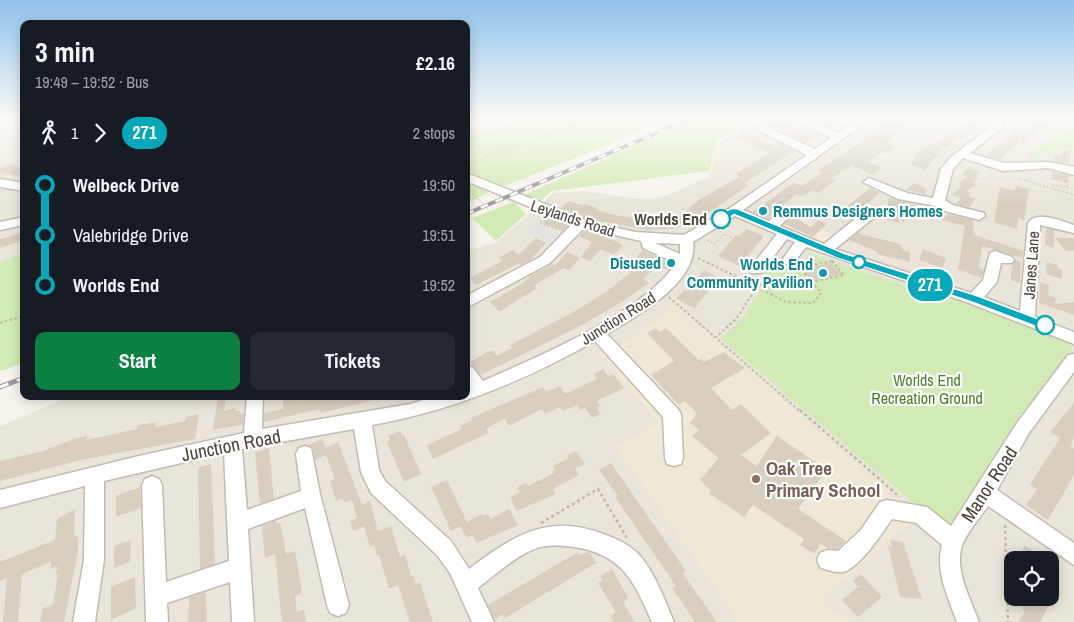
<!DOCTYPE html>
<meta charset="utf-8">
<style>
body{margin:0;font-family:"Archivo Narrow",sans-serif;background:#242831;color:#f1f3f6;height:100vh;display:flex;flex-direction:column;font-size:19px;white-space:nowrap}
*{box-sizing:border-box;margin:0}
p{font-size:16px;color:#9ea1a6}
.icon{flex:none;width:28px;height:28px;fill:none;stroke:currentColor;stroke-width:2;stroke-linecap:round;stroke-linejoin:round}
.map{position:relative;flex:1;overflow:hidden}
.drawer{position:absolute;left:20px;top:20px;width:450px;height:380px;display:flex;flex-direction:column;background:#171b24;border-radius:10px;box-shadow:0 2px 12px #0003}
.drawer>*{flex:none}
.badge{padding:0 10px;border-radius:16px;font-size:18px;line-height:32px}
.tools{position:absolute;left:1004px;top:551px;display:grid;gap:10px}
.tools a{display:grid;place-items:center;width:55px;height:55px;border-radius:10px;background:#171b24;box-shadow:0 2px 12px #0003;font-size:25px}
.map>.badge{position:absolute;translate:-50% -50%;box-shadow:0 0 0 2px #fff}
.legs{display:flex;align-items:center;gap:8px;height:55px;padding:0 15px;font-size:16px}
.legs p{margin-inline-start:auto}
.overview{display:flex;align-items:center;justify-content:space-between;height:85px;padding:0 15px}
h1{font-size:28px;font-weight:700;line-height:38px}
.cta{display:flex;gap:10px;margin-top:auto;padding:10px 15px}
.cta a{flex:1;height:58px;border-radius:10px;background:#0b8043;color:#fff;font-size:20px;font-weight:700;line-height:58px;text-align:center}
.cta a+a{background:#242831;color:#f1f3f6}
ul{padding:0 15px;list-style:none}
li{display:flex;align-items:center;gap:18px;height:50px;font-size:19px}
li i{display:grid;place-items:center;width:8px;height:100%;margin:0 6px;background:currentColor}
li i::after{content:'';width:12px;height:12px;margin:-6px;border:4px solid;border-radius:50%;background:#171b24}
li p{margin-inline-start:auto}
li:first-child i{background:linear-gradient(#0000 50%,currentColor 0)}
li:last-child i{background:linear-gradient(currentColor 50%,#0000 0)}
.map>svg:first-child{display:block}
.residential{fill:#eae5da;fill-rule:evenodd}
.commercial{fill:#f7ead8}
.education{fill:#efe8d6}
.green{fill:#d2eab5}
.parking{fill:#e5e3e0}
.building{fill:#d8cfc1}
.lines{fill:none;stroke-linecap:round;stroke-linejoin:round}
.minor-casing{stroke:#c2bbae;stroke-width:3}
.path-far2{stroke:#c4b79f;stroke-width:1;stroke-dasharray:2 2;stroke-linecap:butt}
.path-far1{stroke:#c4b79f;stroke-width:2;stroke-dasharray:2.5 2.5;stroke-linecap:butt}
.path{stroke:#c4b79f;stroke-width:2.5;stroke-dasharray:3 3;stroke-linecap:butt}
.minor{fill:#fff;fill-rule:evenodd}
.rail-far1-casing{stroke:#9a9a9a;stroke-width:4}
.rail-casing{stroke:#9a9a9a;stroke-width:5}
.rail-far1{stroke:#fff;stroke-width:2.5;stroke-dasharray:8;stroke-linecap:butt}
.rail{stroke:#fff;stroke-width:3;stroke-dasharray:9;stroke-linecap:butt}
.line-1{fill:#03a8ba;stroke:#fff}
.culture-dot{fill:#0f9aa8;stroke:#fff;stroke-width:2}
.stop-1-dot{fill:#fff;stroke:#03a8ba;stroke-width:2.5}
.education-dot{fill:#8d6e63;stroke:#fff;stroke-width:2}
.labels{text-anchor:middle;stroke-width:4.5;stroke-linejoin:round;paint-order:stroke}
.culture-label{font-size:16px;font-weight:bold;fill:#0d838f;stroke:#fff;text-anchor:end}
.street-label{font-size:16px;fill:#4b4439;stroke:#fff}
.stop-label{font-size:16px;font-weight:bold;fill:#4b4439;stroke:#fff;text-anchor:end}
.park-label{font-size:16px;fill:#4a7f2a;stroke:#fff}
.near-street-label{font-size:19px;fill:#4b4439;stroke:#fff}
.near-education-label{font-size:19px;font-weight:bold;fill:#785e54;stroke:#fff;text-anchor:start}
</style>
<div class="map">
<svg width="1074" height="622" viewBox="0 0 1074 622">
<rect width="100%" height="100%" fill="#f6f3ec"/>
<g class="residential">
<polygon points="0,118 24,118 24,253 0,262"/>
<polygon points="466,118 523,118 466,135"/>
<path d="M763 118H1074V622H0V426L72 396H466V251L497 242 553 193 584 191 637 199 660 198 711 176 717 144ZM1012 560H1050V598H1012Z"/>
</g>
<polygon class="commercial" points="795,216 836,237 826,245 782,227"/>
<polygon class="education" points="671,301 919,520 904,527 819,601 852,622 739,622 616,447 659,422 598,355 611,346 616,348 662,316"/>
<g class="green">
<polygon points="526,118 662,118 603,147 489,192 466,204 466,136"/>
<polygon points="697,118 753,118 717,141 709,171 552,191 539,202 524,195"/>
<path d="M1074 123V148C1055 148 1046 157 1029 159L1031 153 1052 136H1060Z"/>
<polygon points="514,202 526,214 496,241 472,218"/>
<polygon points="24,253 24,363 0,371 0,262"/>
<path d="M809 253 905 286 918 285C941 292 1064 329 1071 346 1073 350 1070 353 1068 356L953 528 936 522 721 339 742 319 762 288 760 279 775 259 798 268Z"/>
</g>
<g class="parking">
<polygon points="537,223 564,235 554,245 527,233"/>
<polygon points="824,252 918,285 905,286 832,261 822,257"/>
</g>
<g class="building">
<polygon points="755,118 775,118 802,130 806,128 821,135 806,143"/>
<polygon points="822,118 847,118 832,128 817,121"/>
<polygon points="891,118 914,118 886,143 894,146 887,153 884,152 868,162 882,168 872,175 852,165 831,178 836,180 818,193 813,190 802,196 797,194 779,208 785,211 777,212 768,218 753,212 794,182 802,186 822,172 818,170 860,143"/>
<polygon points="972,118 987,118 974,131 972,130 960,140 957,139 947,147 936,143 961,128"/>
<polygon points="1039,118 1058,118 1047,130 1041,128 1023,145 1020,141 999,160 986,155 1016,129 1026,132"/>
<polygon points="743,132 776,147 781,144 794,151 745,183 749,185 736,194 695,222 671,229 648,230 592,220 561,208 569,201 583,206 585,204 597,208 596,210 619,216 656,220 666,220 680,216 700,199 739,177 737,173 770,153 735,137"/>
<polygon points="931,143 942,148 925,171 911,164 918,151 921,152"/>
<polygon points="1063,150 1071,151 1069,164 1053,161 1054,155 1062,155"/>
<polygon points="8,164 24,167 24,177 0,173 0,169"/>
<polygon points="969,168 980,172 976,176 979,178 973,183 976,184 967,191 971,193 968,196 975,199 969,207 956,204 961,198 952,195 962,186 958,184 966,177 961,174"/>
<polygon points="1052,171 1068,175 1067,183 1051,179"/>
<polygon points="914,183 927,189 925,191 927,192 925,194 906,190"/>
<polygon points="1016,186 1029,189 1024,220 1018,218 1017,229 994,222 1000,187 1015,191"/>
<polygon points="870,188 880,193 861,209 863,210 854,218 838,214"/>
<polygon points="889,197 922,208 922,217 906,213 904,222 899,220 899,223 885,219"/>
<polygon points="948,214 973,220 974,235 1024,251 1022,258 982,246 979,268 984,270 981,278 958,269 965,226 942,220"/>
<polygon points="791,215 811,227 819,220 827,224 813,237 784,224"/>
<polygon points="547,216 552,218 569,225 563,231 542,223"/>
<polygon points="1046,228 1054,230 1054,248 1045,245"/>
<polygon points="746,229 764,236 747,257 754,260 747,269 718,256 736,235 740,236"/>
<polygon points="585,230 610,236 609,238 623,245 614,255 601,249 590,261 581,257 592,242 579,236"/>
<polygon points="24,232 24,240 0,248 0,239"/>
<polygon points="857,233 900,244 903,250 910,252 910,262 877,254 878,252 849,240"/>
<polygon points="536,238 546,243 531,259 521,265 519,263 476,285 470,278 502,261 499,258 513,250 518,255"/>
<polygon points="1055,238 1074,238 1074,251 1066,251"/>
<polygon points="923,249 946,258 943,268 919,260"/>
<polygon points="642,250 673,264 668,270 656,265 644,279 649,283 623,301 584,324 481,375 470,362 487,352 493,351 497,356 512,348 510,345 572,313 609,290 638,266 632,264"/>
<polygon points="567,252 580,258 569,270 564,268 538,283 534,286 537,288 499,312 490,302 520,285 532,275 553,264 555,266"/>
<polygon points="1016,260 1021,262 1020,283 1011,280 1012,265"/>
<polygon points="1047,262 1058,265 1058,269 1062,270 1062,279 1046,274"/>
<polygon points="831,263 842,274 812,281 802,269"/>
<polygon points="704,270 716,276 714,277 717,279 695,308 676,299 684,290 687,291"/>
<polygon points="1040,282 1049,285 1048,295 1056,298 1055,304 1074,302 1074,315 1039,303"/>
<polygon points="656,328 660,332 666,328 699,360 701,359 704,362 724,352 745,368 711,388 732,410 741,404 771,433 741,455 756,466 777,436 827,470 798,509 846,541 837,549 827,548 820,543 815,554 800,545 804,539 753,505 744,517 709,493 711,491 700,480 719,458 692,436 699,430 690,423 697,413 685,401 679,405 651,375 674,361 647,333"/>
<polygon points="603,369 608,376 613,374 624,388 597,401 601,406 597,408 601,414 592,418 585,408 580,410 577,405 563,411 560,407 545,414 542,409 509,426 505,419 491,426 486,429 488,433 433,459 427,445 462,429 460,426 472,420 471,418 543,387 546,392 560,386 565,394 597,379 593,374"/>
<polygon points="218,396 226,396 224,411 235,408 235,411 240,411 239,414 244,413 243,425 213,430"/>
<polygon points="317,396 375,396 375,400 320,413 320,409 264,422 264,413 283,409 283,400 298,397 298,401"/>
<polygon points="1074,403 1074,438 1070,447 1074,449 1074,475 1048,520 1026,505 1037,489 1030,484 1060,438 1050,432"/>
<polygon points="199,414 195,439 80,460 0,481 0,461 40,452 77,438 87,436 86,440 137,429 138,425 156,422 155,427 185,421 186,417"/>
<polygon points="400,431 402,436 404,435 421,474 404,482 387,442 390,440 388,436"/>
<polygon points="322,439 326,448 338,442 362,505 370,501 378,531 391,526 400,557 405,555 411,576 413,575 416,584 420,582 433,622 410,622 398,585 389,589 379,555 377,556 374,545 370,547 364,526 353,531 350,521 357,518 352,500 345,503 342,498 336,501 330,481 335,479 326,455 315,460 313,448 308,445"/>
<polygon points="269,448 274,499 260,504 255,452"/>
<polygon points="576,451 585,464 575,468 579,475 553,489 556,494 517,511 510,497 520,492 517,488 526,483 528,486 554,473 552,471 555,469 553,466 569,458 567,455"/>
<polygon points="611,463 686,571 683,574 717,622 695,622 676,594 672,588 676,586 615,497 618,496 599,470"/>
<polygon points="211,464 215,564 200,569 198,468"/>
<polygon points="447,480 467,522 482,514 484,516 488,514 490,519 509,509 518,525 477,543 473,535 467,538 460,526 451,531 431,487"/>
<polygon points="140,487 141,508 116,517 116,496"/>
<polygon points="75,509 74,537 78,536 78,551 64,622 40,622 42,609 53,605 58,574 56,575 57,566 51,569 51,562 22,574 18,622 3,622 7,578 0,581 0,562 55,540 57,519"/>
<polygon points="276,521 277,524 280,522 286,554 295,551 302,593 295,596 297,612 304,609 306,622 282,622 275,554 265,558 262,526"/>
<polygon points="131,540 130,562 114,568 114,546"/>
<polygon points="890,540 903,542 922,599 900,597 888,546 892,547"/>
<polygon points="1025,545 1032,550 1031,552 1043,560 1020,560 1022,556 1020,554"/>
<polygon points="578,552 580,555 589,552 596,563 505,618 503,614 494,619 488,605"/>
<polygon points="612,569 628,598 623,602 635,622 614,622 610,616 616,612 598,583 603,580 600,576"/>
<polygon points="861,574 882,597 858,617 842,600 858,587 853,581"/>
<polygon points="135,577 136,608 111,620 111,587"/>
<polygon points="206,592 207,622 188,622 189,598"/>
<polygon points="1017,598 1036,598 1048,607 1040,622 1018,622 1025,611 1022,608 1025,603"/>
</g>
<g class="lines">
<defs>
<g id="minor">
<path d="M792 118H806L838 133 860 118H872L743 210 769 221 778 213H788L789 216 780 226 824 244 866 210H876L877 213 876 216 835 249 971 293 983 280 990 253 995 251 1012 257 1014 260 1012 263H1001L997 282 984 297 1020 311 1028 223C1037 210 1061 221 1074 225V233L1040 225 1035 317 1074 332V344L969 303 806 247 793 264H783L781 261 795 242 787 239 761 273H751L749 270 751 267 777 234 735 216 693 242C699 282 637 316 607 334L678 409 681 414 683 458 681 464 674 466 667 464 665 458 663 417 595 341C524 381 452 411 372 425L379 470 385 481 451 541 469 569C514 535 549 512 606 535 619 540 632 546 641 557 656 575 665 601 674 622H652C634 581 622 554 574 547 561 545 544 544 532 550 512 559 495 575 478 588L494 622H472L450 573 437 555 371 493 361 472 354 429 242 449 247 510 301 491 296 454 299 448 305 446 311 448 320 494 349 605 346 613 338 616 330 613 327 605 305 508 248 529 254 622H232L230 582 167 603 168 622H146L142 485 145 479 152 476 159 479 162 485 166 582 229 561 224 453 104 481V560L95 622H73L84 560 85 486 0 508V490L143 455 244 433 247 396H263L262 429 410 404 436 396H466V365L472 367 483 381C539 356 642 314 676 263L643 248 641 241 584 228 550 263 466 308V296L540 257 572 224 466 181V173L591 222 635 232 684 235 730 208 807 155 759 131V127H767L815 149 831 138ZM655 243 680 244V254Z"/>
<polygon points="992,118 1032,118 1027,121 1003,122 1003,127 970,153 1004,163 1048,162 1074,167 1074,175 1048,168 1003,171 963,158 953,169 945,200 953,205 984,213 985,216 979,220 945,211 936,206 898,199 863,182 869,178 907,193 933,198 941,169 950,158 993,124"/>
<polygon points="0,179 24,183 24,191 0,187"/>
<polygon points="24,217 24,225 0,230 0,222"/>
<path d="M1074 354V372L1029 433 997 490 1074 543V565L988 506C980 518 967 532 962 546 954 570 971 600 979 622H957C948 597 935 572 942 545L916 523 892 519C882 533 860 568 843 572 836 573 826 570 820 567L817 560 820 553 827 550 838 551 860 531 880 502 887 500 927 507 951 526 1017 423 1068 355Z"/>
</g>
</defs>
<use href="#minor" class="minor-casing"/>
<g class="path-far2">
<polyline points="860,133 944,157"/>
<polyline points="470,168 488,155 597,118"/>
<polyline points="1020,179 1074,195"/>
<polyline points="1052,185 1067,187 1068,177"/>
<polyline points="1067,187 1074,189"/>
<polyline points="475,190 470,191 489,210"/>
<polyline points="878,207 887,198"/>
<polyline points="544,218 539,223 559,230"/>
<polyline points="707,240 715,244 724,234 732,238"/>
</g>
<g class="path-far1">
<polyline points="698,258 757,287 737,318 716,337"/>
<polygon points="832,261 844,275 812,282 800,268"/>
<polyline points="754,284 767,285 774,279"/>
<polyline points="757,287 786,302 813,303 821,293 812,282"/>
<polyline points="669,297 801,412"/>
<polyline points="0,323 24,316"/>
</g>
<g class="path">
<polyline points="800,410 900,497"/>
<polyline points="541,523 598,489 627,538"/>
<polyline points="1005,525 1008,622"/>
</g>
<use href="#minor" class="minor"/>
<defs>
<polyline id="rail-far1" points="466,214 692,118"/>
<polyline id="rail" points="0,387 24,378"/>
</defs>
<use href="#rail-far1" class="rail-far1-casing"/>
<use href="#rail" class="rail-casing"/>
<use href="#rail-far1" class="rail-far1"/>
<use href="#rail" class="rail"/>
</g>
<linearGradient id="sky" x2="0" y2="1"><stop stop-color="#8fc1ec"/><stop offset="0.58" stop-color="#fbfaf6"/><stop offset="1" stop-color="#fbfaf6" stop-opacity="0"/></linearGradient>
<rect width="1074" height="205" fill="url(#sky)"/>
<polygon class="line-1" points="731,209 737,209 845,254 977,296 1048,323 1050,325 1045,329 1041,328 970,301 838,258 734,214 724,221 718,221 718,217"/>
<g class="culture-dot">
<circle cx="763" cy="211" r="5"/>
<circle cx="671" cy="263" r="5"/>
<circle cx="823" cy="273" r="5"/>
</g>
<g class="stop-1-dot">
<circle cx="721" cy="219" r="9"/>
<circle cx="859" cy="262" r="6"/>
<circle cx="1045" cy="325" r="9"/>
</g>
<circle class="education-dot" cx="756" cy="479" r="5"/>
<g class="labels">
<g class="culture-label">
<text x="773" y="217" text-anchor="start">Remmus Designers Homes</text>
<text x="661" y="269">Disused</text>
<text x="813" y="270">Worlds End<tspan x="813" dy="18">Community Pavilion</tspan></text>
</g>
<g class="street-label">
<text transform="translate(573 218) rotate(18)" y="6">Leylands Road</text>
<text transform="translate(1031 265) rotate(-86)" y="6">Janes Lane</text>
<text transform="translate(618 318) rotate(-32)" y="6">Junction Road</text>
</g>
<g class="stop-label">
<text x="707" y="225">Worlds End</text>
</g>
<g class="park-label">
<text x="927" y="386">Worlds End<tspan x="927" dy="18">Recreation Ground</tspan></text>
</g>
<g class="near-street-label">
<text transform="translate(231 445) rotate(-11)" y="7">Junction Road</text>
<text transform="translate(989 484) rotate(-57)" y="7">Manor Road</text>
</g>
<g class="near-education-label">
<text x="766" y="475">Oak Tree<tspan x="766" dy="22">Primary School</tspan></text>
</g>
</g>
</svg>
<div class="tools">
<a><svg class="icon" aria-label="locate" viewBox="0 0 24 24"><circle cx="12" cy="12" r="6"/><path d="M12 2v4M12 18v4M2 12h4M18 12h4"/></svg></a>
</div>
<b class="badge" style="left:930px;top:285px;background:#03a8ba;color:#fff">271</b>
<section class="drawer">
<div class="overview"><div><h1>3 min</h1><p>19:49 – 19:52 · Bus</p></div><b>£2.16</b></div>
<div class="legs"><svg class="icon" aria-label="walk" viewBox="0 0 24 24"><circle cx="13" cy="4" r="2"/><path d="M13 8l-2 6 4 7M11 14l-3 7M7 12l3-4h3l4 4"/></svg>1<svg class="icon" aria-label="forward" viewBox="0 0 24 24"><path d="M9 5l7 7-7 7"/></svg><b class="badge" style="background:#03a8ba;color:#fff">271</b><p>2 stops</p></div>
<ul>
<li><i style="color:#03a8ba"></i><b>Welbeck Drive</b><p>19:50</p></li>
<li><i style="color:#03a8ba"></i><span>Valebridge Drive</span><p>19:51</p></li>
<li><i style="color:#03a8ba"></i><b>Worlds End</b><p>19:52</p></li>
</ul>
<div class="cta"><a>Start</a><a>Tickets</a></div>
</section>
</div>
